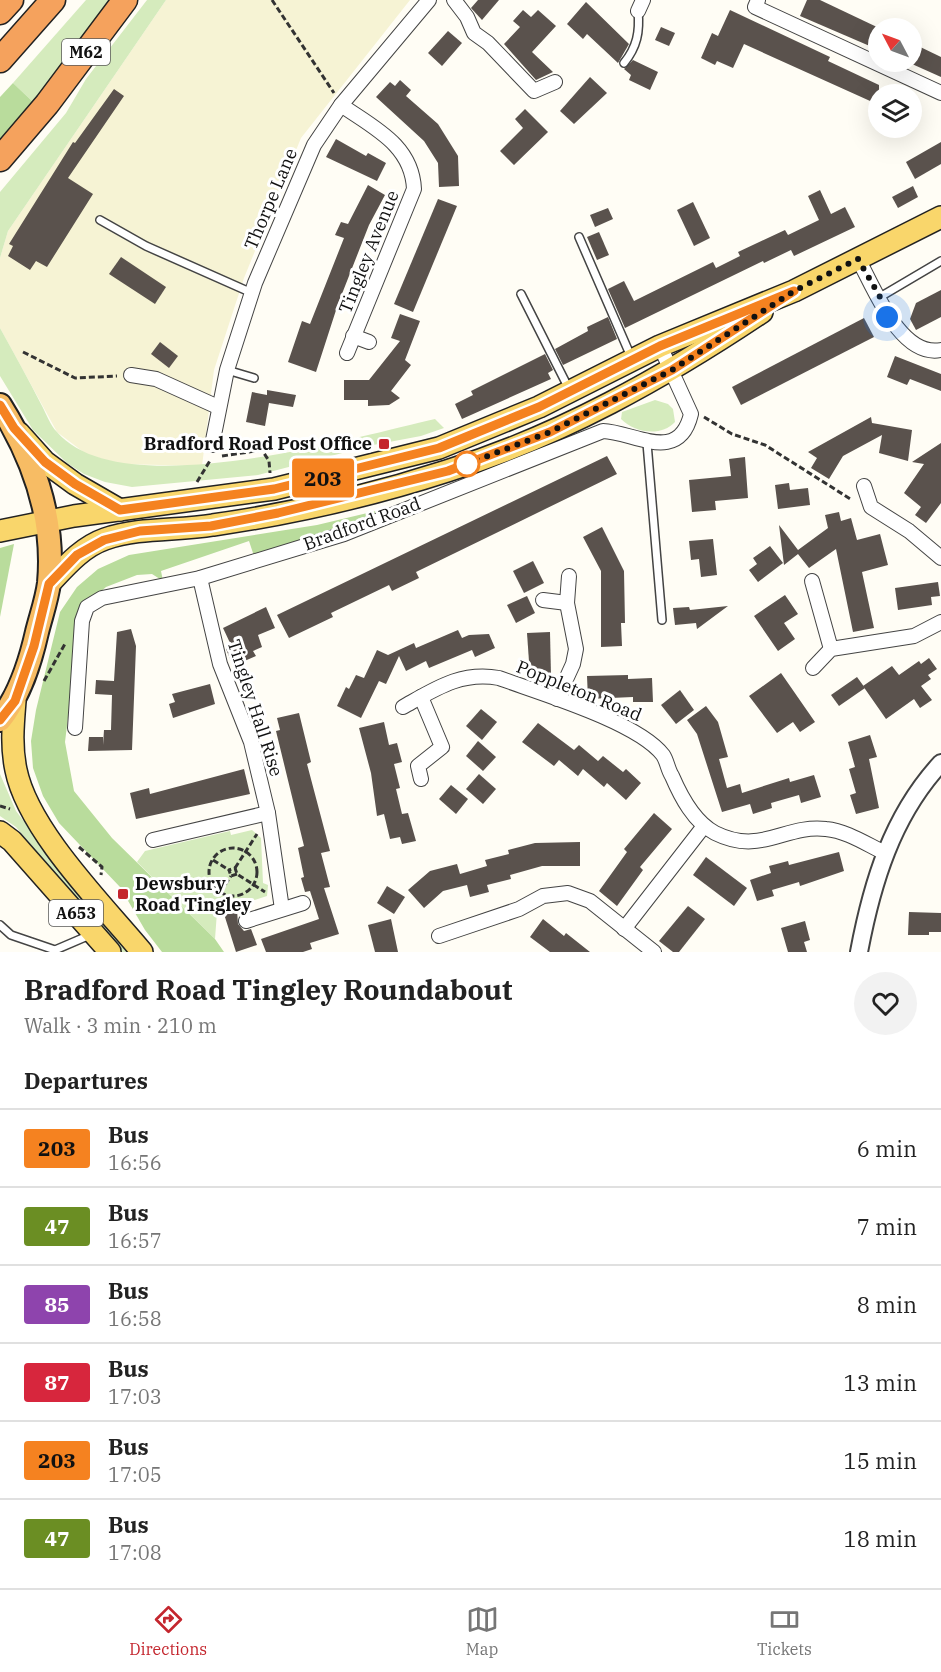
<!DOCTYPE html>
<meta charset="utf-8">
<style>
body{margin:0;font-family:"IBM Plex Serif",serif;background:#f2f2f2;color:#222;height:100vh;display:flex;flex-direction:column;font-size:22px;white-space:nowrap}
*{box-sizing:border-box;margin:0}
p{font-size:20px;color:#767676}
.icon{flex:none;width:33px;height:33px;fill:none;stroke:currentColor;stroke-width:2;stroke-linecap:round;stroke-linejoin:round}
.map{position:relative;height:952px;overflow:hidden}
.details{display:flex;flex-direction:column;background:#fff;flex:1}
.details>*{flex:none}
.badge{padding:0 12px;border-radius:4px;font-size:21px;line-height:39px}
.needle{width:39px;rotate:311deg}
.controls{position:absolute;left:868px;top:18px;display:grid;gap:12px}
.controls a{display:grid;place-items:center;width:54px;height:54px;border-radius:50%;background:#fff;box-shadow:0 6px 24px #0002;font-size:30px}
.you{position:absolute;width:30px;height:30px;margin:-15px;border:4px solid #fff;border-radius:50%;background:#1a73e8;box-shadow:0 0 0 9px #1a73e833}
.map>.badge{position:absolute;translate:-50% -50%;box-shadow:0 0 0 3px #fff}
h2{padding:0 24px;font-size:22px;line-height:54px}
.round{display:grid;place-items:center;flex:none;width:63px;height:63px;border-radius:32px;background:#f2f2f2}
.overview{display:flex;align-items:center;justify-content:space-between;height:102px;padding:0 24px}
h1{font-size:28px;font-weight:800;line-height:45px}
ul{padding:0;list-style:none}
li{display:flex;align-items:center;gap:18px;height:78px;padding:0 24px;border-top:2px solid #e0e0e0}
li div{flex:1}
li b{display:block;font-size:22px}
li em{font-style:normal}
li .badge{min-width:66px;font-weight:700;text-align:center}
.dock{display:flex;justify-content:space-around;align-items:center;height:84px;border-top:2px solid #e0e0e0;background:#fff;font-size:16px;color:#767676}
.dock a{display:grid;justify-items:center;gap:3px}
.dock .on{color:#c4262e}
.map>svg:first-child{display:block}
.farmland{fill:#f6f3d4}
.green{fill:#d5ebbd}
.forest{fill:#b9dc9c}
.building{fill:#5a524d}
.lines{fill:none;stroke-linecap:round;stroke-linejoin:round}
.service-casing{stroke:#444;stroke-width:10}
.minor-casing{stroke:#444;stroke-width:16}
.tertiary-casing{stroke:#444;stroke-width:20}
.primary-casing{stroke:#222;stroke-width:24}
.trunk-casing{stroke:#222;stroke-width:26}
.motorway-casing{stroke:#222;stroke-width:27}
.path{stroke:#333;stroke-width:3;stroke-dasharray:6 3;stroke-linecap:butt}
.service{stroke:#fff;stroke-width:7}
.minor{stroke:#fff;stroke-width:14}
.tertiary{stroke:#fff;stroke-width:16}
.primary{stroke:#f9d66b;stroke-width:21}
.trunk{stroke:#f7bc64;stroke-width:22}
.motorway{stroke:#f5a25d;stroke-width:24}
.line-casing{stroke:#fff;stroke-width:14}
.line{stroke:#f58220;stroke-width:9}
.walk{stroke:#111;stroke-width:6;stroke-dasharray:0 10.8}
.poi-dot{fill:#c4262e;stroke:#fff;stroke-width:2}
.stop-dot{fill:#fff;stroke:#f58220;stroke-width:3}
.labels{text-anchor:middle;stroke-width:6;stroke-linejoin:round;paint-order:stroke}
.shield{fill:#fff;stroke:#585858;stroke-width:1.5}
.shield-label{font-size:16px;font-weight:bold;fill:#111}
.street-label{font-size:18px;fill:#111;stroke:#fff}
.poi-label{font-size:18px;font-weight:bold;fill:#111;stroke:#fff;text-anchor:end}
</style>
<div class="map">
<svg width="941" height="952" viewBox="0 0 941 952">
<rect width="100%" height="100%" fill="#fffdf5"/>
<polygon class="farmland" points="166,0 410,0 301,138 244,278 214,370 202,466 119,464 86,454 57,432 0,328 0,258 8,231"/>
<g class="green">
<polygon points="86,0 111,0 33,102 13,83"/>
<polygon points="147,0 166,0 8,231 0,258 0,192 66,113 86,79"/>
<path d="M0 328C14 353 28 379 41 404 46 413 50 425 57 432 120 506 351 438 435 419L444 428 421 436 373 445 258 475 132 487 105 482 84 474 67 463 33 430 0 376Z"/>
<path d="M655 400 668 404 673 409 675 422C661 437 635 433 621 419L622 412Z"/>
<polygon points="0,774 16,811 64,874 130,952 121,952 16,827 0,816"/>
<polygon points="252,830 261,838 263,883 268,885 267,896 217,912 215,939 137,862 145,851 230,831 231,835"/>
</g>
<g class="forest">
<polygon points="13,83 33,102 0,142 0,97"/>
<polygon points="401,505 254,556 249,541 161,571 163,581 152,574 137,575 106,587 91,600 80,618 65,742 74,791 112,838 215,939 224,952 162,952 145,930 120,887 59,823 43,796 33,768 31,741 36,710 60,612 77,587 98,569 129,555 317,525"/>
<polygon points="14,544 0,617 0,548"/>
</g>
<g class="building">
<polygon points="478,0 499,0 482,20 471,8"/>
<polygon points="807,0 820,0 879,28 879,50 800,16"/>
<polygon points="586,2 629,44 618,63 587,34 583,39 567,24"/>
<polygon points="523,10 531,17 538,10 556,26 532,52 553,72 536,80 504,44 520,27 513,21"/>
<polygon points="730,10 830,57 828,61 879,85 879,105 744,44 733,68 717,61 715,65 701,58 712,33 718,36"/>
<polygon points="661,27 675,33 669,46 655,40"/>
<polygon points="448,31 462,43 442,66 428,53"/>
<polygon points="912,43 941,57 941,77 912,64"/>
<polygon points="633,60 658,72 650,90 629,80 631,75 624,69"/>
<polygon points="590,77 607,93 574,124 560,111"/>
<polygon points="400,80 411,90 406,96 438,124 458,156 459,186 439,187 438,163 424,141 376,97 390,82 395,86"/>
<polygon points="114,89 124,96 68,178 93,194 47,267 36,261 30,270 8,256 13,246 9,244 73,142 75,143"/>
<polygon points="525,109 548,132 514,165 500,151 523,128 515,119"/>
<polygon points="336,139 366,156 368,153 386,163 377,181 326,157"/>
<polygon points="941,142 941,164 915,179 906,162"/>
<polygon points="368,185 385,195 369,225 338,304 316,372 288,362 302,321 310,324 344,238 335,235 341,222 348,224"/>
<polygon points="913,186 918,197 898,208 892,197"/>
<polygon points="820,190 831,214 845,207 855,227 794,256 791,250 764,263 763,261 625,328 608,289 624,281 634,301 713,262 716,268 740,256 738,252 785,230 788,235 819,220 808,196"/>
<polygon points="438,199 457,206 413,312 394,304"/>
<polygon points="693,202 710,238 694,246 677,210"/>
<polygon points="608,208 613,219 595,227 590,215"/>
<polygon points="599,232 609,255 597,260 587,237"/>
<polygon points="121,257 166,287 155,304 109,274"/>
<polygon points="941,290 941,317 916,330 910,319 916,303"/>
<polygon points="400,314 420,321 405,360 411,365 391,391 400,398 389,405 368,406 368,400 344,400 344,380 369,380 400,341 391,338"/>
<polygon points="608,317 617,339 563,365 555,349 588,331 587,327"/>
<polygon points="864,318 874,337 741,405 732,387"/>
<polygon points="160,342 178,356 169,368 151,354"/>
<polygon points="545,354 553,370 548,373 551,379 462,419 455,404 473,395 471,391"/>
<polygon points="895,356 941,374 941,391 910,379 907,385 887,377"/>
<polygon points="267,390 296,395 293,407 269,403 265,426 246,422 252,392 267,395"/>
<polygon points="871,417 872,423 912,430 908,461 879,453 882,435 843,456 829,479 811,468 817,458 808,452"/>
<polygon points="941,443 941,503 926,523 915,515 921,507 904,493 924,464 912,462"/>
<polygon points="607,456 617,474 416,572 419,578 392,591 389,585 385,587 331,613 333,617 289,638 277,615"/>
<polygon points="745,457 748,498 715,501 716,510 692,512 689,480 731,476 729,459"/>
<polygon points="789,483 790,490 808,488 810,505 778,509 775,485"/>
<polygon points="839,512 841,521 851,518 857,540 880,534 888,565 862,572 874,628 853,632 836,549 809,568 798,554 784,565 779,525 798,550 828,528 825,515"/>
<polygon points="602,527 624,571 625,623 621,623 622,646 601,647 601,571 583,537"/>
<polygon points="713,539 717,575 701,577 699,559 691,560 689,541"/>
<polygon points="770,546 783,563 758,582 749,570 757,564 753,558"/>
<polygon points="533,561 544,583 524,593 513,571"/>
<polygon points="938,582 940,596 931,597 932,605 898,610 895,588"/>
<polygon points="785,595 798,614 784,623 795,639 778,651 754,616"/>
<polygon points="527,596 535,613 516,623 507,605"/>
<polygon points="728,606 697,629 696,623 675,625 673,608 689,607 690,610"/>
<polygon points="266,607 275,628 258,635 262,647 253,651 256,656 233,666 226,649 231,645 223,628"/>
<polygon points="131,629 136,646 132,750 88,751 89,737 103,737 103,745 104,730 111,730 112,695 95,694 96,680 114,681 117,632"/>
<polygon points="458,630 462,638 469,635 489,634 495,648 475,657 472,650 429,668 426,661 406,671 399,656 386,684 379,681 361,718 337,706 346,687 349,689 356,675 364,678 377,650 388,655 414,643 416,648"/>
<polygon points="550,632 551,676 530,676 527,633"/>
<polygon points="929,658 937,669 928,675 931,679 921,686 932,700 920,708 914,699 886,719 863,686 892,666 899,675 919,661 921,664"/>
<polygon points="781,673 815,722 800,732 793,722 777,733 749,696"/>
<polygon points="628,675 628,679 652,678 653,702 633,702 633,697 588,699 587,676"/>
<polygon points="857,677 865,688 839,706 831,695"/>
<polygon points="210,684 215,704 173,718 169,704 175,702 172,694"/>
<polygon points="680,690 694,710 676,724 661,705"/>
<polygon points="706,706 718,722 728,757 719,759 727,788 740,784 742,793 789,778 790,782 814,775 821,797 801,803 799,795 771,803 772,808 753,814 750,804 722,812 697,734 687,720"/>
<polygon points="481,709 497,722 482,740 466,726"/>
<polygon points="299,713 311,762 307,764 330,851 321,853 330,887 324,888 339,934 310,943 312,949 303,952 266,952 261,939 319,919 310,891 305,892 301,878 304,877 298,848 304,846 276,731 280,730 277,718"/>
<polygon points="384,722 389,745 397,743 402,762 394,764 400,788 396,789 402,814 408,813 416,841 402,844 400,837 390,839 384,814 377,816 371,773 359,728"/>
<polygon points="538,723 574,750 579,745 598,761 603,756 623,772 626,769 641,783 626,800 607,783 604,787 583,769 578,776 559,760 554,766 522,742"/>
<polygon points="870,735 877,757 869,759 879,808 856,814 850,795 856,793 849,769 855,767 848,742"/>
<polygon points="478,741 496,757 483,771 466,756"/>
<polygon points="244,769 250,794 136,819 130,793 149,788 150,794"/>
<polygon points="479,774 496,789 483,804 466,789"/>
<polygon points="451,785 468,799 456,814 439,799"/>
<polygon points="654,813 672,829 640,867 643,870 617,906 599,891 627,852 624,849"/>
<polygon points="580,842 580,866 542,866 510,875 511,879 487,885 489,892 470,897 467,885 443,891 424,908 408,890 430,871 457,864 460,874 487,866 485,860 509,854 508,850 535,843"/>
<polygon points="839,852 844,871 800,886 799,882 772,890 774,896 757,901 750,880 771,873 769,866 788,861 789,865"/>
<polygon points="706,857 747,888 734,906 693,875"/>
<polygon points="387,886 405,897 394,914 377,903"/>
<polygon points="688,906 705,919 679,952 673,952 659,941"/>
<polygon points="237,910 238,924 244,931 251,929 257,945 236,952 224,914"/>
<polygon points="909,912 941,913 941,932 929,932 929,935 908,935"/>
<polygon points="391,919 398,952 375,952 368,925"/>
<polygon points="543,919 564,936 566,933 590,952 550,952 530,937"/>
<polygon points="805,921 810,940 804,942 807,952 788,952 781,928"/>
</g>
<g class="lines">
<defs>
<g id="service">
<path d="M624 63C637 47 640 32 638 11"/>
<polyline points="100,220 146,246 252,293"/>
<polyline points="579,237 632,359"/>
<polyline points="521,294 569,389"/>
<polyline points="880,297 941,261"/>
<polyline points="227,370 254,378"/>
<polyline points="647,443 662,620"/>
<polyline points="0,925 11,935 55,950 90,935"/>
</g>
<g id="minor">
<polyline points="454,0 467,17 474,33 488,43 534,91 555,82"/>
<polyline points="758,0 755,7 941,93"/>
<polyline points="638,11 643,0"/>
<path d="M341 105C374 128 412 145 414 189L347 353"/>
<path d="M858 259C874 287 900 358 941 350"/>
<polyline points="353,336 369,342"/>
<polyline points="131,375 156,379 218,407"/>
<polyline points="212,445 227,370 255,283 314,145 341,105 429,0"/>
<polyline points="864,486 871,507 909,531 941,558"/>
<polyline points="200,578 220,664 251,742 268,813 282,909"/>
<polyline points="812,581 831,649"/>
<polyline points="543,600 567,603"/>
<polyline points="813,668 831,649 914,636 941,622"/>
<polyline points="557,699 573,664 576,649 567,603 569,576"/>
<path d="M403 707C435 689 461 671 499 678 540 693 638 722 663 755 667 761 668 770 672 776 681 797 694 822 715 833 761 856 785 824 826 829 847 831 866 844 885 853"/>
<path d="M75 728 82 621 87 607 102 598 200 578 344 534 603 431C634 432 679 465 691 414L660 346"/>
<polyline points="421,779 418,766 442,747 421,697"/>
<polyline points="153,840 268,813"/>
<polyline points="246,921 303,903"/>
<polyline points="624,929 704,826"/>
<polyline points="439,936 519,909 543,896 568,893 590,901 654,952"/>
</g>
<path id="tertiary" d="M859 952C872 883 892 816 941 763"/>
<g id="primary">
<polyline points="19,433 45,462 75,484 120,510"/>
<polyline points="0,531 74,516 274,489 439,448 539,407 660,346 794,291 941,217"/>
<path d="M49 584C66 566 82 547 105 539 140 527 177 531 213 525 290 514 373 495 447 471 560 436 665 377 762 312"/>
<path d="M15 701C13 725 11 747 16 770 28 830 103 905 142 952"/>
<polyline points="0,832 12,841 110,952"/>
</g>
<path id="trunk" d="M0 405C34 459 55 518 49 583 47 599 41 616 37 632 30 663 20 695 0 720"/>
<g id="motorway">
<polyline points="0,12 11,0"/>
<polyline points="0,60 53,0"/>
<polyline points="0,159 47,104 125,0"/>
</g>
</defs>
<use href="#service" class="service-casing"/>
<use href="#minor" class="minor-casing"/>
<use href="#tertiary" class="tertiary-casing"/>
<use href="#primary" class="primary-casing"/>
<use href="#trunk" class="trunk-casing"/>
<use href="#motorway" class="motorway-casing"/>
<g class="path">
<polyline points="272,0 334,93"/>
<polyline points="23,352 75,378 117,376"/>
<polyline points="704,417 732,434 765,445 852,500"/>
<polyline points="222,456 262,450 269,461 270,473"/>
<polyline points="197,482 211,459"/>
<polyline points="44,681 66,642"/>
<polyline points="0,806 10,809"/>
<polyline points="79,847 102,867 101,875"/>
<circle cx="233" cy="872" r="24"/>
<polyline points="213,860 229,870"/>
<polyline points="235,868 257,834"/>
<polyline points="237,874 231,876 229,870 235,868 237,874 265,892"/>
<polyline points="220,892 231,876"/>
</g>
<use href="#service" class="service"/>
<use href="#minor" class="minor"/>
<use href="#tertiary" class="tertiary"/>
<use href="#primary" class="primary"/>
<use href="#trunk" class="trunk"/>
<use href="#motorway" class="motorway"/>
</g>
<g class="lines">
<defs>
<polyline id="line" points="0,405 14,428 45,462 75,484 120,510 274,489 439,448 539,407 660,346 794,291 672,370 550,432 448,471 278,513 211,526 140,531 104,540 77,555 49,584 34,646 15,701 0,720"/>
</defs>
<use href="#line" class="line-casing"/>
<use href="#line" class="line"/>
<polyline class="walk" points="467,464 550,432 672,370 794,291 858,259 880,297 887,317"/>
</g>
<g class="poi-dot">
<rect x="378" y="438" width="12" height="12" rx="3"/>
<rect x="117" y="888" width="12" height="12" rx="3"/>
</g>
<circle class="stop-dot" cx="467" cy="464" r="12"/>
<g class="labels">
<g class="shield">
<rect x="62" y="39" width="48" height="26" rx="4.5"/>
<rect x="49" y="900" width="54" height="26" rx="4.5"/>
</g>
<g class="shield-label">
<text x="86" y="58">M62</text>
<text x="76" y="919">A653</text>
</g>
<g class="street-label">
<text transform="translate(271 199) rotate(-67)" y="6">Thorpe Lane</text>
<text transform="translate(369 252) rotate(-68)" y="6">Tingley Avenue</text>
<text transform="translate(362 524) rotate(-20)" y="6">Bradford Road</text>
<text transform="translate(579 691) rotate(22)" y="6">Poppleton Road</text>
<text transform="translate(255 708) rotate(72)" y="6">Tingley Hall Rise</text>
</g>
<g class="poi-label">
<text x="372" y="450">Bradford Road Post Office</text>
<text x="135" y="890" text-anchor="start">Dewsbury<tspan x="135" dy="21">Road Tingley</tspan></text>
</g>
</g>
</svg>
<div class="controls">
<a><svg class="needle" viewBox="-14 -14 28 28"><path d="M0-13l5 13h-10z" fill="#e53935"/><path d="M0 13l5-13h-10z" fill="#767676"/></svg></a>
<a><svg class="icon" aria-label="layers" viewBox="0 0 24 24"><path d="M12 4l9 5-9 5-9-5zM3 14l9 5 9-5"/></svg></a>
</div>
<div class="you" style="left:887px;top:317px"></div>
<b class="badge" style="left:323px;top:478px;background:#f58220;color:#111">203</b>
</div>
<section class="details">
<div class="overview"><div><h1>Bradford Road Tingley Roundabout</h1><p>Walk · 3 min · 210 m</p></div><a class="round"><svg class="icon" aria-label="heart" viewBox="0 0 24 24"><path d="M12 20l-8-8c-3-5 5-10 8-4 3-6 11-1 8 4z"/></svg></a></div>
<h2>Departures</h2>
<ul>
<li><span class="badge" style="background:#f58220;color:#111">203</span><div><b>Bus</b><p>16:56</p></div><em>6 min</em></li>
<li><span class="badge" style="background:#6b8e23;color:#fff">47</span><div><b>Bus</b><p>16:57</p></div><em>7 min</em></li>
<li><span class="badge" style="background:#8e44ad;color:#fff">85</span><div><b>Bus</b><p>16:58</p></div><em>8 min</em></li>
<li><span class="badge" style="background:#d7263d;color:#fff">87</span><div><b>Bus</b><p>17:03</p></div><em>13 min</em></li>
<li><span class="badge" style="background:#f58220;color:#111">203</span><div><b>Bus</b><p>17:05</p></div><em>15 min</em></li>
<li><span class="badge" style="background:#6b8e23;color:#fff">47</span><div><b>Bus</b><p>17:08</p></div><em>18 min</em></li>
</ul>
</section>
<nav class="dock">
<a class="on"><svg class="icon" aria-label="directions" viewBox="0 0 24 24"><path d="M12 3l9 9-9 9-9-9zM9 14v-3h6M13 9l2 2-2 2"/></svg>Directions</a>
<a><svg class="icon" aria-label="map" viewBox="0 0 24 24"><path d="M3 6l6-2 6 2 6-2v14l-6 2-6-2-6 2zM9 4v14M15 6v14"/></svg>Map</a>
<a><svg class="icon" aria-label="tickets" viewBox="0 0 24 24"><path d="M3 7h18v10H3zM15 7v10"/></svg>Tickets</a>
</nav>
